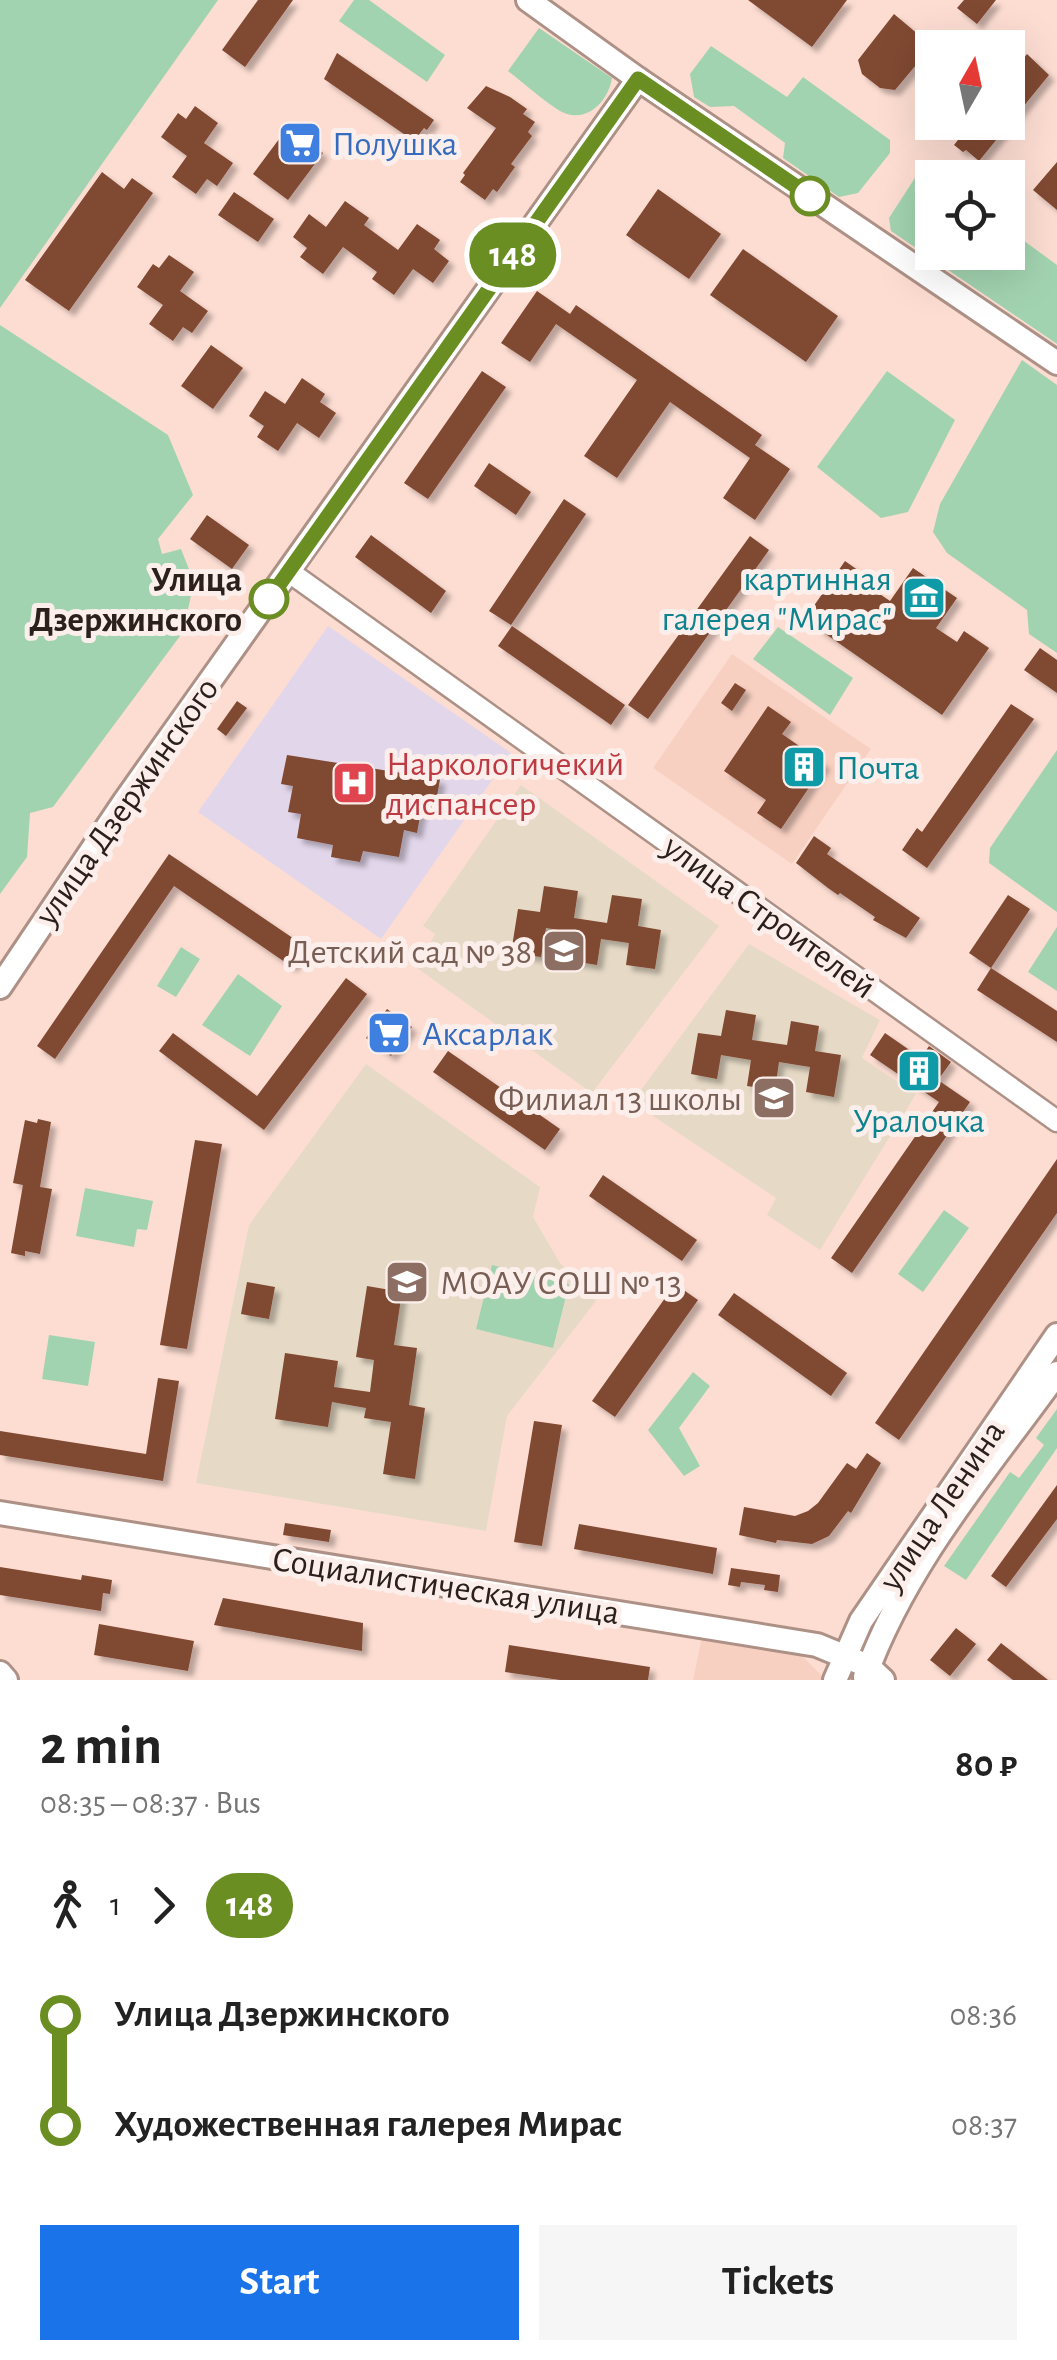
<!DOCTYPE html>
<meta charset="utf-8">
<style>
body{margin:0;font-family:"Alegreya Sans",sans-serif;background:#f6f6f6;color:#222;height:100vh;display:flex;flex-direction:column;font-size:38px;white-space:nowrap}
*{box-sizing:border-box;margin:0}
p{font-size:32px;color:#767676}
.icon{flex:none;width:55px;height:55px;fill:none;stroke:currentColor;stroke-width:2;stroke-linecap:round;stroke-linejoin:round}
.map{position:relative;height:1680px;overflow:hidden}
.drawer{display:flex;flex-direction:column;background:#fff;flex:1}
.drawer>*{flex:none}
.badge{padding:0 20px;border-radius:32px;font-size:35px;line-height:65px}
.needle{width:65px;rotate:9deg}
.buttons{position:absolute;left:915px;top:30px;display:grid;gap:20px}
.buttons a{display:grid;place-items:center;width:110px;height:110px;border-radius:0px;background:#fff;box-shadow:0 10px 40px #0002;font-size:50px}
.map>.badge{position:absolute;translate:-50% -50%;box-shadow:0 0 0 5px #fff}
.legs{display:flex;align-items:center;gap:15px;height:110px;padding:0 40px;font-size:32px}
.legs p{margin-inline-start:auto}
.summary{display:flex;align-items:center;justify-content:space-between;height:170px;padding:0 40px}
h1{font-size:55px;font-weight:600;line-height:75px}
.action{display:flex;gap:20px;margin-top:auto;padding:20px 40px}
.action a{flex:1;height:115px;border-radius:0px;background:#1a73e8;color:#fff;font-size:40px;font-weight:600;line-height:115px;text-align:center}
.action a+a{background:#f6f6f6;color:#222}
ul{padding:0 40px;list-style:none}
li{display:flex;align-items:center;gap:35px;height:110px;font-size:38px}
li i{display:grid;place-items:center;width:15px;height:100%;margin:0 12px;background:currentColor}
li i::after{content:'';width:25px;height:25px;margin:-12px;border:8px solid;border-radius:50%;background:#fff}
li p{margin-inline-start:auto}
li:first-child i{background:linear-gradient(#0000 50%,currentColor 0)}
li:last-child i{background:linear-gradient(currentColor 50%,#0000 0)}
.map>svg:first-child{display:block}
.built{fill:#f8d0c2}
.education{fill:#e6dac6}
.medical{fill:#e2d6ea}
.green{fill:#a2d3b0}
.building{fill:#804833;filter:url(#shadow)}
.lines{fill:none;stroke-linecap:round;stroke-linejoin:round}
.tertiary-casing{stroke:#ae9186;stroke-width:25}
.secondary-casing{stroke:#ae9186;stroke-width:28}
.tertiary{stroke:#fff;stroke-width:20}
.secondary{stroke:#fff;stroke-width:22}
.line-1-casing{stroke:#fff;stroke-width:22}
.line-1{stroke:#6b8e23;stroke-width:15}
.stop-1-dot{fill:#fff;stroke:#6b8e23;stroke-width:5}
.labels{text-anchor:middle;stroke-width:10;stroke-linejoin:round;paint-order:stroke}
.shop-label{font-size:35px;fill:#366cbe;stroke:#fcefeb;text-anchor:start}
.culture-label{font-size:35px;fill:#0d838f;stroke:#fcefeb;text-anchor:end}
.stop-label{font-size:35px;font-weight:bold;fill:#2b201c;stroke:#fcefeb;text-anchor:end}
.health-label{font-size:35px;fill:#be3a42;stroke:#fcefeb;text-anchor:start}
.street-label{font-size:35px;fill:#2b201c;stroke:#fcefeb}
.education-label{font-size:35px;fill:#785e54;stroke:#fcefeb;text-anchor:end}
</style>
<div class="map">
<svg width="1057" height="1680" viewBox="0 0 1057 1680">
<defs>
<filter id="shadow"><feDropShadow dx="5.5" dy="5.5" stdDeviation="2.5" flood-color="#0004"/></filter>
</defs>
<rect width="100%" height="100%" fill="#fdddd2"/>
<g class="built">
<polygon points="732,654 871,749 792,864 653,768"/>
<polygon points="704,1627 787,1641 826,1680 693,1680"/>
</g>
<g class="education">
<polygon points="521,785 719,926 592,1093 417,968 435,934 423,926"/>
<polygon points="749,944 880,1020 862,1058 916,1094 820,1250 767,1215 776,1198 632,1102"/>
<polygon points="366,1064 540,1187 533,1217 560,1263 596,1301 507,1416 486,1531 196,1483 249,1225"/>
</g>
<polygon class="medical" points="328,626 511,753 381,939 198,812"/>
<g class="green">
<polygon points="0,0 218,0 0,308"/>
<polygon points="354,0 369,0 445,55 427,82 339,21"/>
<path d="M539 28 612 78C609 98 591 121 567 114 555 111 520 80 508 71Z"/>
<polygon points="711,46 787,97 803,77 890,140 890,153 858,193 839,197 783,158 785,143 734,106 710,107 694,97 690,74"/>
<polygon points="922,167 937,177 932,178 932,252 1008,252 1008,229 1057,265 1057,344 891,231 889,218"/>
<polygon points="0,325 168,435 193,495 158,539 162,554 181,549 194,582 183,632 53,807 30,813 27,857 0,894"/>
<polygon points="1022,360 1057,385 1057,653 1029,634 1027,610 947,553 933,532 940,504"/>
<polygon points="887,371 955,420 908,512 881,518 817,467"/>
<polygon points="778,627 853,678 830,715 753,659"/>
<polygon points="1057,750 1057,912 989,863 990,848"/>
<polygon points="1057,927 1057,991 1028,972"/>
<polygon points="181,947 200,959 176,997 157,986"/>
<polygon points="238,974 282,1006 250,1056 202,1025"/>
<polygon points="85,1188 153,1201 147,1230 137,1229 134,1247 76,1236"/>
<polygon points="944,1210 969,1228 923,1292 898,1274"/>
<polygon points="492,1265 569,1284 553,1348 476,1329"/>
<polygon points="49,1335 95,1342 88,1386 42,1379"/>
<polygon points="693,1372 710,1386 679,1428 700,1466 684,1476 648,1430"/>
<polygon points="1057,1409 1057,1448 966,1580 944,1566 1010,1472 1019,1478 1044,1445 1036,1438"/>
</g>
<g class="building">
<polygon points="258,0 293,0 245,67 222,50"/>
<polygon points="748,0 847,0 812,47"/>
<polygon points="964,0 996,0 977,24 957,8"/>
<polygon points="894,14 932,46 895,90 880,88 862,74 858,60"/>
<polygon points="337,53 434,120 427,130 424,128 414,141 324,79"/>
<polygon points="1027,54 1049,75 979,161 966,150 963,152 954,145 972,122 1008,122 1008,78"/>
<polygon points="486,86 510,97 527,109 523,114 535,122 528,132 532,136 511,164 515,167 497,192 493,189 485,200 460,182 465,175 463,173 496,128 467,108"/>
<polygon points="195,106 218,123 204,143 233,163 217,186 207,179 196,194 172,177 187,156 161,137 178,113 186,119"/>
<polygon points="288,127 323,153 288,200 253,174"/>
<polygon points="1057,162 1057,210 1033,190"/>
<polygon points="102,172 124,189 132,178 153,193 69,311 25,280"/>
<polygon points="658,189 721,234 689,279 626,235"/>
<polygon points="234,192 274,219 258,242 218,215"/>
<polygon points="345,201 369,218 364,225 398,250 417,224 440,240 434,249 449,261 433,283 413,269 394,295 372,279 377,272 343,247 323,274 300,257 307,248 293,237 309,214 326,227"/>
<polygon points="743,249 838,316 806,362 710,295"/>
<polygon points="169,255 194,272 180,291 208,311 192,333 183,327 173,341 149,324 163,305 137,287 153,264 159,268"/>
<polygon points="537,291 570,314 576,305 762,435 755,445 790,469 755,520 723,498 750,458 670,402 617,478 584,456 637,380 556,324 530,362 501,343"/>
<polygon points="211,345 243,368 213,409 181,386"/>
<polygon points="482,371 506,387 428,499 404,483"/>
<polygon points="302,378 325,394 320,402 336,413 319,438 297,423 278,451 257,437 264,426 249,416 265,391 285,404"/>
<polygon points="489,463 531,492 516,515 474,486"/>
<polygon points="564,499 586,514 511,625 489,611"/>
<polygon points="207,515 249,545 232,569 190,539"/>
<polygon points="371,535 446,591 431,613 355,557"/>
<polygon points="750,536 769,550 648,719 628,705"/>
<polygon points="845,561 869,578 865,584 890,601 913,568 957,598 936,628 957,642 964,631 989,648 942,715 817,628 823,619 811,610"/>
<polygon points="512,626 625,705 611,725 498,646"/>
<polygon points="1040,648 1057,660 1057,693 1024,670"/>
<polygon points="735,683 746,690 732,711 721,703"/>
<polygon points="237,701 247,708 226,736 217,729"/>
<polygon points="1011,704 1034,719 927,868 902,850 917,828 922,832"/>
<polygon points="768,706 791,722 782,734 825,764 781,829 757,813 766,800 724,771"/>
<polygon points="287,755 440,779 435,808 422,805 417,833 404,830 399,857 363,851 360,862 331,857 333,845 297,838 301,814 288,812 293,786 281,784"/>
<polygon points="814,836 831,848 827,854 920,918 906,938 873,920 875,917 840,893 838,895 828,888 796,863"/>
<polygon points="169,854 306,947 292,967 174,886 55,1059 37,1046"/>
<polygon points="544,886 578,891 574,918 607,923 612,895 642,899 638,926 661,930 655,969 626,965 629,943 601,939 597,965 567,960 571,932 546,928 541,957 511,953 518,909 540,912"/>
<polygon points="1008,895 1030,909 991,968 969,953"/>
<polygon points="991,968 1057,1011 1057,1042 977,990"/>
<polygon points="346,978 367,994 264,1130 159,1051 173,1033 257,1096"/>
<polygon points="387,1009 412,1027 391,1056 366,1038"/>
<polygon points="726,1010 756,1015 752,1040 787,1045 791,1021 819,1026 815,1051 841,1055 834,1097 806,1092 810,1067 779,1062 775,1090 747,1086 751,1060 721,1055 717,1079 691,1074 698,1033 721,1036"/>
<polygon points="885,1033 921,1058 929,1046 951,1062 938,1080 970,1102 852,1273 831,1258 939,1102 870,1055"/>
<polygon points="448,1051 560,1129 545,1150 433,1072"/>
<polygon points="38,1119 51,1122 40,1187 52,1189 40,1254 25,1251 25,1256 11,1253 23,1185 13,1183 25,1120 37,1123"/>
<polygon points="195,1140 222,1144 187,1349 160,1345"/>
<polygon points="1057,1159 1057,1213 899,1440 875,1423"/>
<polygon points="603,1175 697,1240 682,1261 589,1196"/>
<polygon points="247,1282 275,1287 269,1319 241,1314"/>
<polygon points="675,1284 698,1300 615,1417 592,1401"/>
<polygon points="367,1286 402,1292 394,1345 417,1348 409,1405 425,1408 415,1479 383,1474 391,1422 364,1418 366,1408 332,1402 328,1427 275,1419 285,1353 338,1361 334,1387 370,1392 374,1360 356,1357"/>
<polygon points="734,1293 847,1373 831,1396 718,1315"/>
<polygon points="158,1378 179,1381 163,1481 0,1455 0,1431 146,1454"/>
<polygon points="534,1421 562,1425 542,1546 514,1542"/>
<polygon points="867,1453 881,1463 851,1513 848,1511 829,1536 812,1544 777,1540 776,1543 739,1535 744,1507 795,1516 808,1511 818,1503 847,1463 856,1469"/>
<polygon points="1057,1485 1057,1519 1006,1587 991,1576"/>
<polygon points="285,1523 331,1530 329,1542 283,1535"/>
<polygon points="579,1524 717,1548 713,1574 574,1549"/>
<polygon points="0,1567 81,1580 82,1575 112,1580 110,1594 103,1593 101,1611 0,1595"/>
<polygon points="731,1568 780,1575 778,1592 764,1590 765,1585 741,1582 740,1587 728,1585"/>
<polygon points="223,1598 363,1623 362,1651 214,1625"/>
<polygon points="99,1624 194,1641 188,1671 94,1655"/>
<polygon points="956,1628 976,1644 950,1676 930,1660"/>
<polygon points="1001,1643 1048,1680 1013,1680 987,1660"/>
<polygon points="509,1645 650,1667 648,1680 560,1680 505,1672"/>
</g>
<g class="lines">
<defs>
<polyline id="tertiary" points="288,571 1057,1121"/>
<g id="secondary">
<polyline points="528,0 638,79 1057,363"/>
<polyline points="0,987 124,802 638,79"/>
<polyline points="0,1513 817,1645 868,1666 883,1680"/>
<polyline points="0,1673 6,1680"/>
<path d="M865 1677C906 1563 987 1470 1057 1373"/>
<polyline points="835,1680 861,1621 1057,1335"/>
</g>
</defs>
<use href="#tertiary" class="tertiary-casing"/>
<use href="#secondary" class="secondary-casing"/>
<use href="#tertiary" class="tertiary"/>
<use href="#secondary" class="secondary"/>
</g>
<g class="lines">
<defs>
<polyline id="line-1" points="269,599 638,79 810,196"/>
</defs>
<use href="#line-1" class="line-1-casing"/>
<use href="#line-1" class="line-1"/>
</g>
<defs>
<symbol id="supermarket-square" viewBox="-11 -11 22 22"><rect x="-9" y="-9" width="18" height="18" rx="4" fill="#3f7fe0" stroke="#fcefeb"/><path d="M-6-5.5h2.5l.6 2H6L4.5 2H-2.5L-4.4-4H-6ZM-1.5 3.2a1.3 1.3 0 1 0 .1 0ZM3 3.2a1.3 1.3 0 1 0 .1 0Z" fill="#fff"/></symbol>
<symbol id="museum-square" viewBox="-11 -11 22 22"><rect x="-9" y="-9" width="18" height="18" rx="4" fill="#0f9aa8" stroke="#fcefeb"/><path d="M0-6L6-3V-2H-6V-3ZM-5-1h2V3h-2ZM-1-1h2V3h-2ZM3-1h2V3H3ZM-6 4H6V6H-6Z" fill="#fff"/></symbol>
<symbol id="building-square" viewBox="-11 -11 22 22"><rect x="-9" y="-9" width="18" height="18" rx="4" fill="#0f9aa8" stroke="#fcefeb"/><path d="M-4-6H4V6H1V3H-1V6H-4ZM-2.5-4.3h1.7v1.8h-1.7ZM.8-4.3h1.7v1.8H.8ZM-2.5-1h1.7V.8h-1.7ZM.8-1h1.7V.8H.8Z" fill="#fff"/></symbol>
<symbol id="hospital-square" viewBox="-11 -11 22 22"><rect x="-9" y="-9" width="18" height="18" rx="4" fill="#e0444e" stroke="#fcefeb"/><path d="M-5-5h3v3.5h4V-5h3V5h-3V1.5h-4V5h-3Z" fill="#fff"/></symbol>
<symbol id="school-square" viewBox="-11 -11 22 22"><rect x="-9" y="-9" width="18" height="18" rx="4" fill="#8d6e63" stroke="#fcefeb"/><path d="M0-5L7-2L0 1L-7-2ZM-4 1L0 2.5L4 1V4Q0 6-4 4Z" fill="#fff"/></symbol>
</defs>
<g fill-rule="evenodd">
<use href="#supermarket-square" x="275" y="118" width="50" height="50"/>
<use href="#museum-square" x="899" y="573" width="50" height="50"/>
<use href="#building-square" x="779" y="742" width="50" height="50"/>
<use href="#hospital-square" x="329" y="758" width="50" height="50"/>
<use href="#school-square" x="539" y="926" width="50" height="50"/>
<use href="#supermarket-square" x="364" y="1008" width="50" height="50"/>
<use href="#building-square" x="894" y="1046" width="50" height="50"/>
<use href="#school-square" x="749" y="1073" width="50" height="50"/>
<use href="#school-square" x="382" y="1257" width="50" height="50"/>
</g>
<g class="stop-1-dot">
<circle cx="810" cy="196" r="18"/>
<circle cx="269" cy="599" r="18"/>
</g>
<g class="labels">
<g class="shop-label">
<text x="332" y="155">Полушка</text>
<text x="422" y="1045">Аксарлак</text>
</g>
<g class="culture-label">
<text x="892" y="590">картинная<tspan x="892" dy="40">галерея "Мирас"</tspan></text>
<text x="836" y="779" text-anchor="start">Почта</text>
<text x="919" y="1132" text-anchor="middle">Уралочка</text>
</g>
<g class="stop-label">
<text x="242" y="591">Улица<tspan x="242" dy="40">Дзержинского</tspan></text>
</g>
<g class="health-label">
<text x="386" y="775">Наркологичекий<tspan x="386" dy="40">диспансер</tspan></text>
</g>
<g class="street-label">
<text transform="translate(126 801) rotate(-55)" y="12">улица Дзержинского</text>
<text transform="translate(770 916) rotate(36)" y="12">улица Строителей</text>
<text transform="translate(941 1505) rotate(-56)" y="12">улица Ленина</text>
<text transform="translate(446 1585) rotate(9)" y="12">Социалистическая улица</text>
</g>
<g class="education-label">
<text x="532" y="963">Детский сад № 38</text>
<text x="742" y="1110">Филиал 13 школы</text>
<text x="440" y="1294" text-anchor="start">МОАУ СОШ № 13</text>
</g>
</g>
</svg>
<div class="buttons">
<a><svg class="needle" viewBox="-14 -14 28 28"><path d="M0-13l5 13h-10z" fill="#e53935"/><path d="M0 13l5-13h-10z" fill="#767676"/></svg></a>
<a><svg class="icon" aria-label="locate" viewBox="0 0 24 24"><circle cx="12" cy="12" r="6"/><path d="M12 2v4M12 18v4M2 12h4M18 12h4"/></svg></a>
</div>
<b class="badge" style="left:513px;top:255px;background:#6b8e23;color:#fff">148</b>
</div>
<section class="drawer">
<div class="summary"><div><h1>2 min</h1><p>08:35 – 08:37 · Bus</p></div><b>80 ₽</b></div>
<div class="legs"><svg class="icon" aria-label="walk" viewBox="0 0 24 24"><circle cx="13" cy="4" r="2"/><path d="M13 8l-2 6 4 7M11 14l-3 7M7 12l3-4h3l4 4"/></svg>1<svg class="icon" aria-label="forward" viewBox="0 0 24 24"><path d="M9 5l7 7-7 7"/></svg><b class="badge" style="background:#6b8e23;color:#fff">148</b></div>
<ul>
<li><i style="color:#6b8e23"></i><b>Улица Дзержинского</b><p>08:36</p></li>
<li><i style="color:#6b8e23"></i><b>Художественная галерея Мирас</b><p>08:37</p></li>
</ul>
<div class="action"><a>Start</a><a>Tickets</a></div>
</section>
